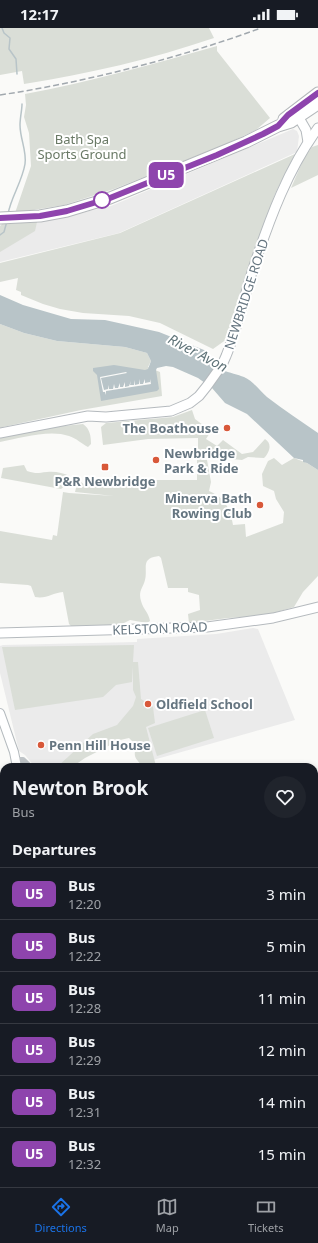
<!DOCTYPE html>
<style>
body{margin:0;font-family:"Noto Sans",sans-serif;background:#20242c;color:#f1f3f6;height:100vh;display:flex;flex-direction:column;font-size:15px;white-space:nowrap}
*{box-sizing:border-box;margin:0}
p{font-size:13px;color:#9ea1a6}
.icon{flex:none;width:22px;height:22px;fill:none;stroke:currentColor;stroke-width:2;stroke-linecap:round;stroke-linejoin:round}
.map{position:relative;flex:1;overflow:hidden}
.drawer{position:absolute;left:0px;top:735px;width:318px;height:424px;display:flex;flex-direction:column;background:#171b24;border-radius:12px 12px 0 0;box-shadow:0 2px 6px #0003}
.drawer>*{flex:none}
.badge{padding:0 8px;border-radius:6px;font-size:14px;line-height:26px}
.map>.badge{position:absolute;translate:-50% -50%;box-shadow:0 0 0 2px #fff}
h2{padding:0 12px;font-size:15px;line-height:36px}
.round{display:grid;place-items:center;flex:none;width:42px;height:42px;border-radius:21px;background:#20242c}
.summary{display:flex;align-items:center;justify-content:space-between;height:68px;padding:0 12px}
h1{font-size:19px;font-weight:700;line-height:30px}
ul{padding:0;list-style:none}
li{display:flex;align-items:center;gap:12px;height:52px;padding:0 12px;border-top:1px solid #363941}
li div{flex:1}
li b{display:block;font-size:15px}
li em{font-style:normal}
li .badge{min-width:44px;font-weight:700;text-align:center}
.status{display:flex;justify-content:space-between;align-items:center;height:28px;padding:0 20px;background:#171b24;direction:ltr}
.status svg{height:11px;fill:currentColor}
.menu{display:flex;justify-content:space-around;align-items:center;height:56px;border-top:1px solid #363941;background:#171b24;font-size:11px;color:#9ea1a6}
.menu a{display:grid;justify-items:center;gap:2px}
.menu .current{color:#1a73e8}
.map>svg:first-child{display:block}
.built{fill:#ebebeb}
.green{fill:#daded7}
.water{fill:#b8c4c8}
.pier{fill:#fafaf8}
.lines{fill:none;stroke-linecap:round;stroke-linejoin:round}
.stream{stroke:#b8c4c8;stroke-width:1.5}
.secondary-casing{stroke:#b4babe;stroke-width:10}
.primary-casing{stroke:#b5babe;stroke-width:11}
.highway-casing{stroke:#b5b9bc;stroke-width:13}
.street{stroke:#bfc4c7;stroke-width:6}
.secondary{stroke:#fff;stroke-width:8}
.primary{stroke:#fff;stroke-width:9}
.highway{stroke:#fff;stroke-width:11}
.rail{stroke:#a1a8ae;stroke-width:1.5;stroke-dasharray:6 3;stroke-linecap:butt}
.line-casing{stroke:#fff;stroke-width:9}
.line{stroke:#8e44ad;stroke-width:6}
.stop-dot{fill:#fff;stroke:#8e44ad;stroke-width:2}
.poi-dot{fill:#d85839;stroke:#fff;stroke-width:1.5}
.labels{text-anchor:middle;stroke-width:4;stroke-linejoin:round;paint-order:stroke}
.park-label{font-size:13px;fill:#697965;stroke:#fff}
.street-label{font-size:13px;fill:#667681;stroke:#fff}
.poi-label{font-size:13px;font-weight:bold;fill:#667681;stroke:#fff;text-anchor:start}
.water-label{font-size:14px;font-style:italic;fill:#61757a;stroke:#fff}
</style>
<div class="status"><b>12:17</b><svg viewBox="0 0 49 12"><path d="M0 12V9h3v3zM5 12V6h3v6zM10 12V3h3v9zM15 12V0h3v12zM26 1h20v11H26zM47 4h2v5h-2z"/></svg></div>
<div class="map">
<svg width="318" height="1159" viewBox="0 0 318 1159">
<rect width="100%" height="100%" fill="#fafaf8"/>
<g class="built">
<polygon points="293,101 297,103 299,108 297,124 119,205 0,234 0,219 29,197 111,178"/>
<polygon points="253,600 258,601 295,692 153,732 135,695 58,739 35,739 25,727 19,723 0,645 0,618 3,617 137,614 137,611 216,606"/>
</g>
<g class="green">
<path d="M0 0H209L214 10C152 31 88 46 24 56L22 43 0 47Z"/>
<path d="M217 18V23L270 90 256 102 224 117 114 161 64 177 15 185 31 138 29 105 24 89 26 77 25 66C90 54 153 36 217 18Z"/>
<polygon points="318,117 318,147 291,160 304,130 312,119"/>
<polygon points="295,126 275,166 250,234 227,311 213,321 160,295 129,288 83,285 60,281 43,276 21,267 21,264 16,262 18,250 0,254 0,235 120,205"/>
<polygon points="37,194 35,203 0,224 0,198 2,196"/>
<polygon points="0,296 24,305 57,313 125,319 147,325 151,333 148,339 160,344 162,368 81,382 3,399 0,401"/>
<path d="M192 382 195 391 211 403 206 411 217 418 223 412 242 426 253 424 265 411C273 416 269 425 264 430L248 429 242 432 198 428V410L148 411 103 417 101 399 106 395 173 389Z"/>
<path d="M83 396C90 401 91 408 91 416L88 419C82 416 76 410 69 408 50 401 20 410 0 414V409L53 399Z"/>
<path d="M274 430 282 437 294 430 307 435 318 442V548L303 564 294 579 263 588 228 590 189 595 188 586 200 582 199 567 188 564V560H168L161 530 159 528C140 530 148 540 145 552 143 560 138 563 141 573 143 581 149 585 150 593L147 595 130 592 120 597 112 599 88 597 72 599 69 596 63 564C52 565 47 571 35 569L31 558 28 557 0 555V503L52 512 53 507 57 508 63 464 69 465 114 468 75 464 78 452 85 457 91 458 108 451 109 456 157 452H197V431L207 432 211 454 209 463C225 470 230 480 233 497L245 496 246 509 283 495 284 484 276 471 274 463 263 458 262 446 268 433Z"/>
<path d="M24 437 27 443C37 446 37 445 47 444 55 443 63 445 70 448L69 454 61 461 1 450 3 440Z"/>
<path d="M134 617 133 634H138L141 671 153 679 155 695 146 699 156 738 143 739C136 730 132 729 137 718L129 710 120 712 85 730 72 739H57L93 706 117 697 133 678 136 669 133 662V638L132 654 116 657 103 669 15 682 2 619Z"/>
<polygon points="205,682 214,710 157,728 148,700"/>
<polygon points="0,1067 4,1070 4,1155 49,1155 44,1159 0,1159"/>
</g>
<path class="water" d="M0 267 23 277 71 291 105 292 159 304 209 324C207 342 232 344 244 349 253 353 260 363 267 369 284 382 301 393 318 405V442L307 435 303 434V432L294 430 247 386 225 375 212 360 198 350 173 339 166 338 157 340 156 342 159 361 157 363 101 373 97 347 93 343V340L114 337 145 342 148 341 151 333 147 325 125 319 57 313 24 305 0 296Z"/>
<polygon class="pier" points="126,344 127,345 101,350 104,362 108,361 109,357 109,361 113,361 114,356 115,360 118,360 120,355 120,359 123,359 125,354 125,359 129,358 131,353 130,357 134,357 135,352 135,357 139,356 140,351 140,356 143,356 145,351 145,355 150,354 150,351 151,356 106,363 106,367 105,364 103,364 100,349"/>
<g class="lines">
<g class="stream">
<polyline points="2,0 4,5 10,10 9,21 16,31 17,46"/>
<path d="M8 186C11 169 22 154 25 136 27 123 20 111 20 97 20 90 22 82 22 76"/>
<polyline points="0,207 4,204 7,193"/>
</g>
<defs>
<g id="secondary">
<polyline points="0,685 14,724 17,739"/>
<polyline points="0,804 4,796"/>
</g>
<g id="primary">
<polyline points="295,83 306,102 308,114"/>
<path d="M0 405 88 388 106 389 171 383 190 375 199 368 207 358 222 337 226 328C238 299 244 268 254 238 270 190 288 141 318 100"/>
<polyline points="0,605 207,599 273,590 318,579"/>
</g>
<g id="highway">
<polyline points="284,91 318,65"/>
<polyline points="0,190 40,188 67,183 110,170 246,114 278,98 291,94 318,76"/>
</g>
</defs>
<use href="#secondary" class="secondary-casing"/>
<use href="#primary" class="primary-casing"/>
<use href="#highway" class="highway-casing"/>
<polyline class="street" points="16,732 23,732 30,739"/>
<use href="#secondary" class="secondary"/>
<use href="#primary" class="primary"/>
<use href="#highway" class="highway"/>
<path class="rail" d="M0 67C86 54 179 30 261 0"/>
</g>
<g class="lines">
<defs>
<polyline id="line" points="0,190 40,188 67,183 110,170 217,127 263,106 278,98 288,87 318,65"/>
</defs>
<use href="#line" class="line-casing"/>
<use href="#line" class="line"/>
</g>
<circle class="stop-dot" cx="102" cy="172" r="8"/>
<g class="poi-dot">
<circle cx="227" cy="400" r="4"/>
<circle cx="156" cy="432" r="4"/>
<rect x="101" y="435" width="8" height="8" rx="2"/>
<circle cx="260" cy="477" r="4"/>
<circle cx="148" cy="676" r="4"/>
<circle cx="41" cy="717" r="4"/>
</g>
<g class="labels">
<g class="park-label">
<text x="82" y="116">Bath Spa<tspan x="82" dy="15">Sports Ground</tspan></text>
</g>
<g class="street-label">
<text transform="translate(246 266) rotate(-72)" y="5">NEWBRIDGE ROAD</text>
<text transform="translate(160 600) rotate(-2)" y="5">KELSTON ROAD</text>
</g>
<g class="poi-label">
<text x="219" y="405" text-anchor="end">The Boathouse</text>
<text x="164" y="430">Newbridge<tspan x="164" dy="15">Park &amp; Ride</tspan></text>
<text x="105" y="458" text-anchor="middle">P&amp;R Newbridge</text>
<text x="252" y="475" text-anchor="end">Minerva Bath<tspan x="252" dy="15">Rowing Club</tspan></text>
<text x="156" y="681">Oldfield School</text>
<text x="49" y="722">Penn Hill House</text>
</g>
<g class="water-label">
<text transform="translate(198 325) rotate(28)" y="5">River Avon</text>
</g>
</g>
</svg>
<b class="badge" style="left:166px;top:147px;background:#8e44ad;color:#fff">U5</b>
<section class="drawer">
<div class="summary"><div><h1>Newton Brook</h1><p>Bus</p></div><a class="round"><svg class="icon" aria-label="heart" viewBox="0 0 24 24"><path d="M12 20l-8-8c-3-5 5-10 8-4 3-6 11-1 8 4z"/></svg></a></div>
<h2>Departures</h2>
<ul>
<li><span class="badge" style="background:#8e44ad;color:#fff">U5</span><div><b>Bus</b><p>12:20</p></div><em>3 min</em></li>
<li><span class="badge" style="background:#8e44ad;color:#fff">U5</span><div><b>Bus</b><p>12:22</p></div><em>5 min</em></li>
<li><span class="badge" style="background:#8e44ad;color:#fff">U5</span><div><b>Bus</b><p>12:28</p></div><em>11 min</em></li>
<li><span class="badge" style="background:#8e44ad;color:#fff">U5</span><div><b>Bus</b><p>12:29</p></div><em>12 min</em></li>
<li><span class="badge" style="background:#8e44ad;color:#fff">U5</span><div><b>Bus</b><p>12:31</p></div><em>14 min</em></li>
<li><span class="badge" style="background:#8e44ad;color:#fff">U5</span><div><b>Bus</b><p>12:32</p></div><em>15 min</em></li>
</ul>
</section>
</div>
<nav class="menu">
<a class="current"><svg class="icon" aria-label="directions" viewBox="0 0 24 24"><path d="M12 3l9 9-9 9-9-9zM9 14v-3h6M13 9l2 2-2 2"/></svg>Directions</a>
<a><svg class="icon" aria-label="map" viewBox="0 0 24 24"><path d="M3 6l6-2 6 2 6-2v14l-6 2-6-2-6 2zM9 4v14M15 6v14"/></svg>Map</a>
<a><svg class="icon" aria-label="tickets" viewBox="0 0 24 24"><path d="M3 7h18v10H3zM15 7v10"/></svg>Tickets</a>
</nav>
